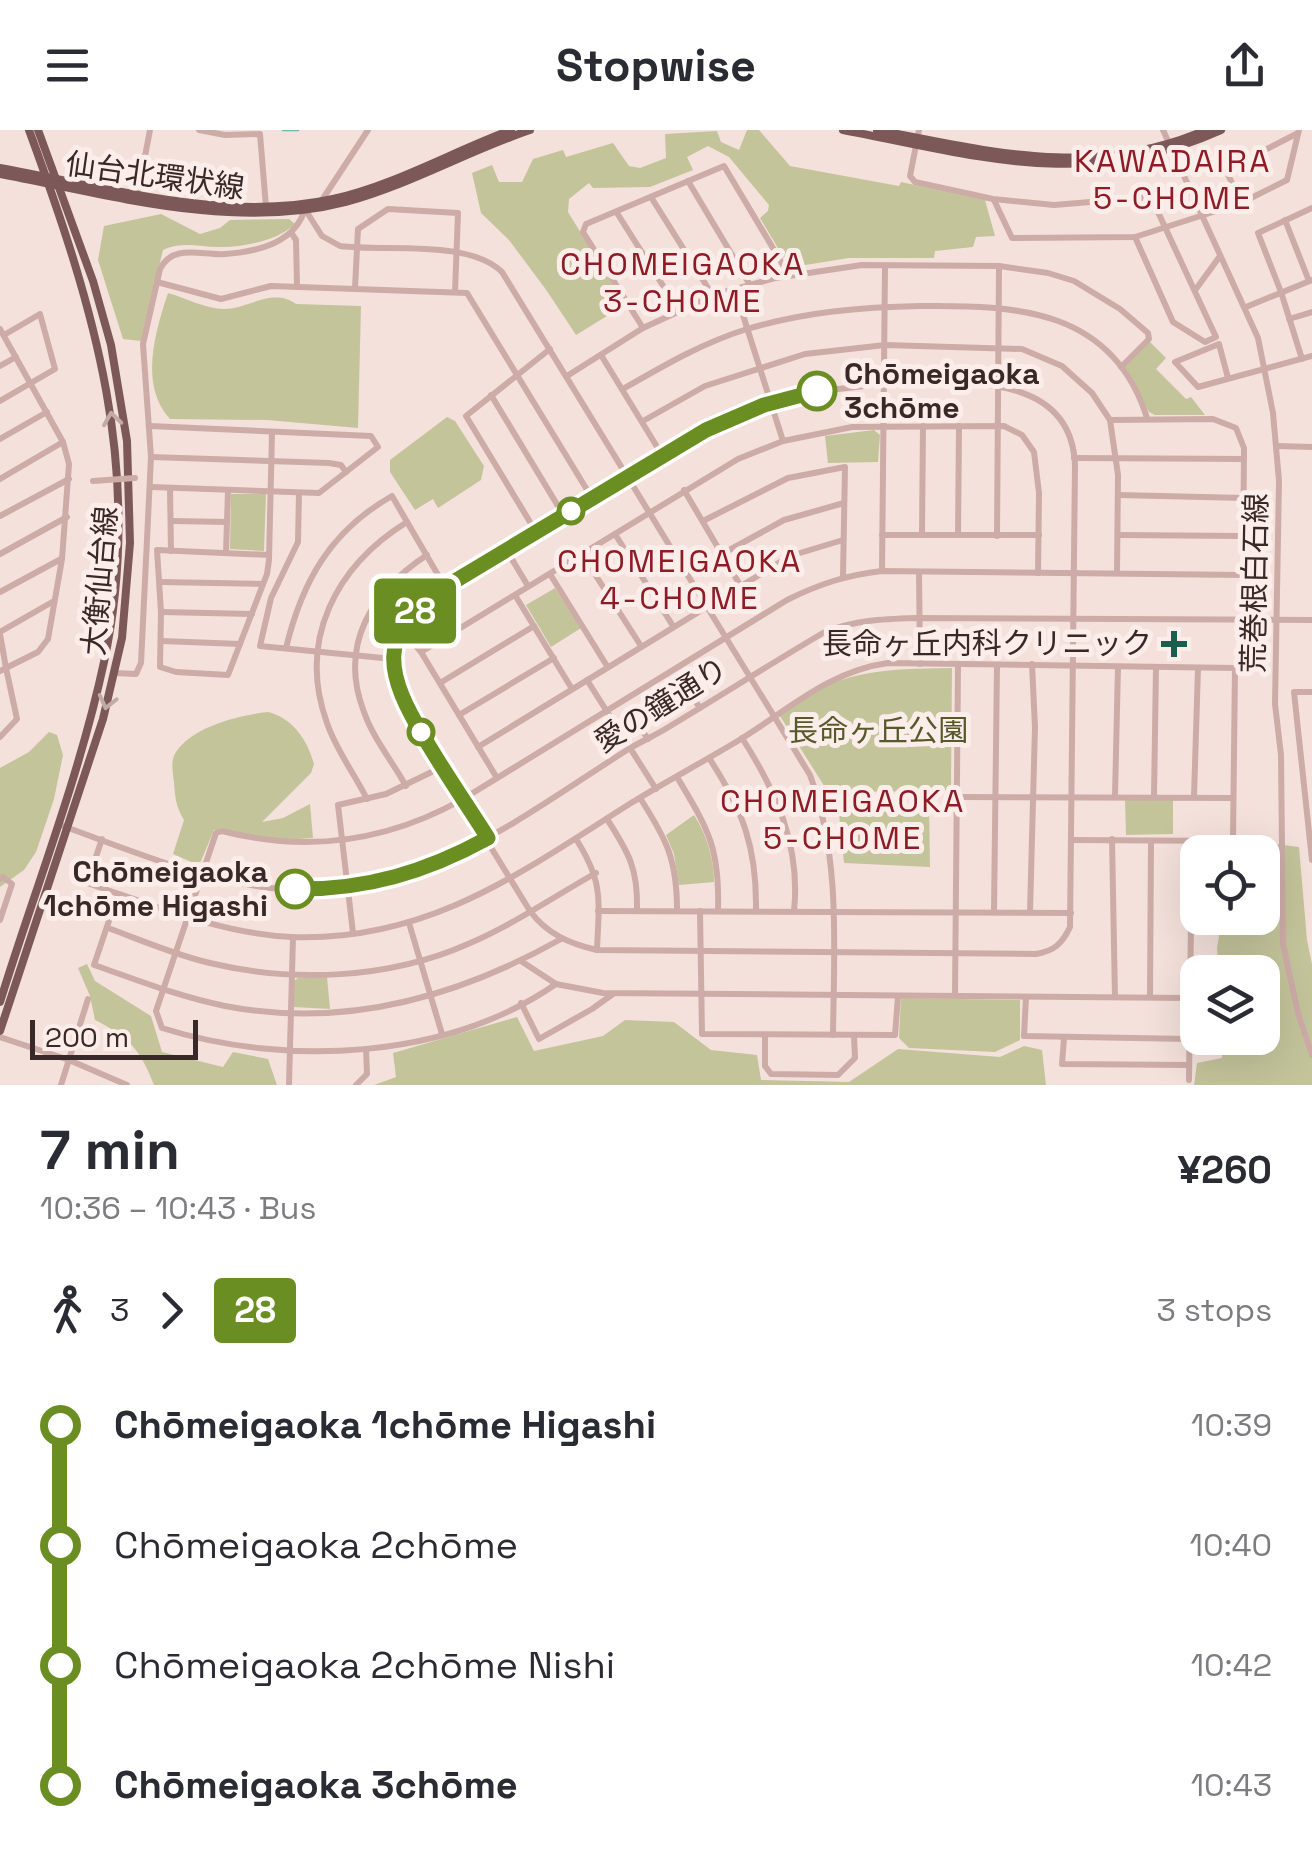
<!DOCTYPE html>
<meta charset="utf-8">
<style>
body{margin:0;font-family:"Space Grotesk","Noto Sans JP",sans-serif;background:#f2f2f3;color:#2b2b33;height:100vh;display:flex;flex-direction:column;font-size:38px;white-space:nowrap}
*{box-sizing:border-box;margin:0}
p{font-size:32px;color:#7c7c81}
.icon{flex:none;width:55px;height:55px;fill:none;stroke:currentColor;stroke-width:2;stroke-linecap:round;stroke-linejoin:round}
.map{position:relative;height:955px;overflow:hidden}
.drawer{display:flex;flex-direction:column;background:#fff;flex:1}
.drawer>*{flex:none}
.badge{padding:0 20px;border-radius:8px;font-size:35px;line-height:65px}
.controls{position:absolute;left:1180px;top:705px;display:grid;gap:20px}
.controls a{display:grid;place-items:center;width:100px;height:100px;border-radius:20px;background:#fff;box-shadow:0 10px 40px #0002;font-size:50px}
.scale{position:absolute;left:30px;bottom:25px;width:168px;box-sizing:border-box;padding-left:10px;border:5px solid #392828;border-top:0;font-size:28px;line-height:35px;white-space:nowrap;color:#392828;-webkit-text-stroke:8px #fbede9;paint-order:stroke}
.map>.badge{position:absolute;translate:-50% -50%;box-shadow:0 0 0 5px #fff}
.legs{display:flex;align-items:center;gap:15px;height:110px;padding:0 40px;font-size:32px}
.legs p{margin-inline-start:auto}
.head{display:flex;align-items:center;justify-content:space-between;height:170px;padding:0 40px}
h1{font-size:55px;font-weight:800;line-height:75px}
ul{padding:0 40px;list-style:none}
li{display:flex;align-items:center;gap:35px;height:120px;font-size:38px}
li i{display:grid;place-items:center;width:15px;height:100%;margin:0 12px;background:currentColor}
li i::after{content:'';width:25px;height:25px;margin:-12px;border:8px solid;border-radius:50%;background:#fff}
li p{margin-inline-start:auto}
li:first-child i{background:linear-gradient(#0000 50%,currentColor 0)}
li:last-child i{background:linear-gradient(currentColor 50%,#0000 0)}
header{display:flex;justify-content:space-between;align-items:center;height:130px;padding:0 40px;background:#fff;font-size:45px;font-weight:800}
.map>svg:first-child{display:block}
.green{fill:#c4c49b}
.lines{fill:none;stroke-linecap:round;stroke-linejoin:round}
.stream{stroke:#79b3a3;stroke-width:2.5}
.minor{stroke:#cdaca7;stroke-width:6}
.major{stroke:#7c5958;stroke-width:8}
.minor-bridge{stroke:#cdaca7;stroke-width:6}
.oneway{stroke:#c2aaa8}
.line-1-casing{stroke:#fff;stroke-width:22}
.line-1{stroke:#6b8e23;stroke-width:15}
.stop-1-dot{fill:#fff;stroke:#6b8e23;stroke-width:5}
.poi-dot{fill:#1a5e4c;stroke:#fbede9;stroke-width:4}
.labels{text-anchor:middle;stroke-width:10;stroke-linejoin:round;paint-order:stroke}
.street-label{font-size:30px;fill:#392828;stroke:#fbede9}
.stop-label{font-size:30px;font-weight:bold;fill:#392828;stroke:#fbede9;text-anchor:start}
.poi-label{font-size:30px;fill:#392828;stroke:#fbede9;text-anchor:end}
.park-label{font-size:30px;fill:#57592a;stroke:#fbede9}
.neighbourhood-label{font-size:32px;letter-spacing:2.5px;fill:#8e1b25;stroke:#fbede9}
</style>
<header><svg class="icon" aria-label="menu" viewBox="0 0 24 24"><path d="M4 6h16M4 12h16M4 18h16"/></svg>Stopwise<svg class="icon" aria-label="share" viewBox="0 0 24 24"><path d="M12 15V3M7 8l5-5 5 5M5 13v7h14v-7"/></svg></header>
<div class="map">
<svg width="1312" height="955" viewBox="0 0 1312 955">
<rect width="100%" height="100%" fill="#f4e1dc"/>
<g class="green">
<polygon points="747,0 759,0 790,36 899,56 901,52 985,70 995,106 976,107 973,117 935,121 934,128 849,128 793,137 788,135 760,88 768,81 769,75 729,27 708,16 687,27 693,40 650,57 593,58 589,53 569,69 568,82 625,175 576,205 547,161 509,110 481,83 472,43 492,35 499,52 522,52 533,29 563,20 566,27 613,13 629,36 640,38 666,28 665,4 717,1 721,12 739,20"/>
<path d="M161 84 200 104 220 98 230 90 289 89 295 94C279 110 242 118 219 117 199 117 182 111 163 120L141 211 123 209 98 130 104 96Z"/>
<path d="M168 163C185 168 207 179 224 179 249 179 272 157 296 174L361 176 358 298 267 290 170 289C139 256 155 202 168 163Z"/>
<polygon points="1149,211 1166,228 1156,239 1186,269 1191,267 1205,285 1155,285 1149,282 1124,237"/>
<polygon points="447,287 455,291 484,336 481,350 438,378 433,369 415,380 390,342 390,330"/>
<polygon points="874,300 880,305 878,332 828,333 825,306"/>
<polygon points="231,364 266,364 264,421 230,419"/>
<polygon points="555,458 581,498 551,517 526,475"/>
<path d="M952 538 951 661 828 662 780 586C832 539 886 539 952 538Z"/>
<path d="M268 582C293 588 308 611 314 634L311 643 262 692 283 688 310 674 313 708 285 710 214 700 201 731 196 734 173 724 184 690C176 677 175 667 174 653 173 642 170 631 176 622 193 596 240 585 268 582Z"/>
<polygon points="49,602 57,605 63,625 54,669 36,722 24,740 0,757 0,638 29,622"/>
<polygon points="1125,669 1173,670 1173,704 1126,705"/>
<polygon points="838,674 929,676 930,737 844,733"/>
<path d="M694 685C707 705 714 729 714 752L679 755 674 724 666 705Z"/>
<polygon points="1239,709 1299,717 1307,810 1312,834 1312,955 1194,955 1197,933 1222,928 1223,908 1262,908 1262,842 1219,842 1217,818 1222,788 1262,788 1262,722 1238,722"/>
<path d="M87 834 95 851 151 886 162 922 223 937 233 922 268 929 277 955H154C140 919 130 908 95 890L90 866 78 838Z"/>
<polygon points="327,847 330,879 293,877 293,852 298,848"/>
<polygon points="901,868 1020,870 1020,910 995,922 909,918 899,908"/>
<polygon points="517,887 534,921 603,906 625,890 674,892 711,920 757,925 761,950 849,952 898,919 1000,927 1024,916 1042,920 1046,955 374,955 396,947 393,923"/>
</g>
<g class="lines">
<polyline class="stream" points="283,0 298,0"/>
<g class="minor">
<polyline points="199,0 225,5 260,4 266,77"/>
<polyline points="919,0 910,46 915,52 993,69 1054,75 1151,67 1216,207 1205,212 1173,192 1135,107"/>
<polyline points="1163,0 1258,208 1273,283 1279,351 1275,574 1281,625 1283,814 1298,883 1312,925"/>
<polyline points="688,51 750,155"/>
<polyline points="651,67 713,166"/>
<polyline points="137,68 150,0"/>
<polyline points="322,70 368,0"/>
<polyline points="994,70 1012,108 1135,107 1241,73 1287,50 1299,0"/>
<polyline points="1241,73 1226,40 1298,3"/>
<path d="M303 76 322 106 340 116C386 122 468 109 502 142L810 645C841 728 834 818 833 905"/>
<polyline points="617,83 679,181"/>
<polyline points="1285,90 1309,151"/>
<polyline points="292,104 296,110 297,157"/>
<polyline points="157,152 221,169 271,156 467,163 592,368"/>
<polyline points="355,158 358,99 388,79 458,83 455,162"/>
<polyline points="1196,159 1220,126"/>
<polyline points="735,160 783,311"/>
<polyline points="1246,177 1312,150"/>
<polyline points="1289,189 1312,182"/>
<polyline points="643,198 583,102 586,94 724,36 789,145"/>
<polyline points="0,199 63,312 69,334 62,429 48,509 38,522 6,538 17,589 0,607"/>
<polyline points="601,225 662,325"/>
<polyline points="1302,229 1281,162 1258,103 1312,78"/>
<polyline points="0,236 16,227"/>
<polyline points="567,246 643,198 717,164 775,148 862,135 999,136 1048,143 1074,151 1120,179 1148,203 1149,209 1121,237"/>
<polyline points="1228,248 1219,214 1175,232 1198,257 1312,226"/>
<path d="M882 254C949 254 1071 236 1075 335L1070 797C1062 814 1054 821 1036 824L597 820C570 814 547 804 530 781L406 579C381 526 398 488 445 457L724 290 812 262Z"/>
<path d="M623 259C663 236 702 213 747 199 805 182 860 177 921 176 1017 175 1113 179 1147 288"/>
<polyline points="491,265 564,386"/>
<polyline points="0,271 55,239 40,184 4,205"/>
<polyline points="643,291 705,256 805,224 885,215 1022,219 1062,236 1092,263 1110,290 1118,345 1117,443"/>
<polyline points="150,296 371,306 378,317 319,363 151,357"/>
<polyline points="0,309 47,282"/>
<polyline points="1277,316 1312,317"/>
<polyline points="151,327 329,333 341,335 346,342"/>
<polyline points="1074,328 1244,329"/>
<polyline points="0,349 63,312"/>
<polyline points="170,358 171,421"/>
<polyline points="684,360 740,455"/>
<polyline points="299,363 298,412 271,468 260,516 393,529"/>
<polyline points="1118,365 1245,368"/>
<polyline points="0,386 69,349"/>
<polyline points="172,391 227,392"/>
<polyline points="703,391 788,348 845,337 843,446"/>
<polyline points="536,402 466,286 550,219"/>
<polyline points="615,404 673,496"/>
<polyline points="882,405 1039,405"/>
<polyline points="922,405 923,296"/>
<polyline points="958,405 959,296"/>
<polyline points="1118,405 1244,406"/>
<polyline points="997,406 999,136"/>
<polyline points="507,421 528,456"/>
<polyline points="226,422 228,361"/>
<polyline points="0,424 67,387"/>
<polyline points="582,424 641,516"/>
<polyline points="722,424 784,390 844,373"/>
<polyline points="269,425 157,420 161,482 160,537 176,542 228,545 267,444 269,430 272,302"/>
<polyline points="882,441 885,136"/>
<polyline points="919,442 920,534"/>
<polyline points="550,444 607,536"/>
<polyline points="160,452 263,454"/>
<polyline points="0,462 61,429"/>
<polyline points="515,465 572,559"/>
<polyline points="161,482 252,484"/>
<polyline points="402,500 421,522 497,648"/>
<polyline points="0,502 54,471"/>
<polyline points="0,504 6,538 0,541"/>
<polyline points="162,511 240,514"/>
<path d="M286 518C302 452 330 401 392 366L445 457"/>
<polyline points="421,522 738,329 783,311 852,297 1004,296 1022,305 1034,322 1039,363 1038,443"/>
<path d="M114 543 136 544 141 533 151 327 143 214 160 139C173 113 202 126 225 124 256 122 293 113 304 82"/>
<polyline points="587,550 656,659"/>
<polyline points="440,553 534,496"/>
<polyline points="1312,562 1294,562 1312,730"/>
<polyline points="459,585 554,528"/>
<path d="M742 608C776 661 801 716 794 781"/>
<polyline points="648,609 635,590 634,584 680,555 685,556 700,578"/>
<polyline points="478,617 790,426 843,410"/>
<path d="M709 628C743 680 757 718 756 780"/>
<path d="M677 647C708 699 720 717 718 781"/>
<path d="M406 656C392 631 373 608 364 582 338 515 372 461 427 425"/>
<polyline points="1115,666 1118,537"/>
<polyline points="958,667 1232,668"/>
<polyline points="1154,667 1156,537"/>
<polyline points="1194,667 1198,538"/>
<path d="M640 668C667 710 677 730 677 780"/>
<path d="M367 669C354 643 336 620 327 593 297 510 336 436 407 392"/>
<path d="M607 689C629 723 638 739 637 779"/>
<path d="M63 696C132 721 207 753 282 759 420 769 517 690 627 620 640 612 654 606 667 598 719 567 770 534 823 503 853 490 883 489 916 488L1312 490"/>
<path d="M102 709 87 753C153 775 222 804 292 807 428 812 522 742 631 673 665 652 701 633 736 612 786 582 828 541 888 533L1235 538 1233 711 1072 710"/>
<path d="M576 709C604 753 599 770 597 820"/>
<polyline points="1112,709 1115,867"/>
<polyline points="0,749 3,747 12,754 0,790"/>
<path d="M118 764 94 835C137 850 180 867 225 876 344 899 458 867 561 809"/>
<polyline points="598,781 1071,783"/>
<polyline points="700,781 702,904 895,905 898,866"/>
<polyline points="994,782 997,535"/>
<polyline points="1030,782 1035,597 1032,534"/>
<polyline points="409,793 442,904"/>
<path d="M108 798C141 810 175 825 210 833 293 853 389 849 468 814 513 795 553 767 596 743"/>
<polyline points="353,803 338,675 386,664 442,637"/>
<polyline points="521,831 556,854 603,863 1189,868"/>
<path d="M556 854C446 930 286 937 162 898L156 881 216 703 222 701C307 723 387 712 463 669L787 470C819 454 847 445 882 441L1243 445 1244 318 1236 298 1213 289 1110 290"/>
<polyline points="955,865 958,536"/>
<polyline points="1026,867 1024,906 1189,909"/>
<polyline points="1150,867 1151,711"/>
<polyline points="521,873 539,909 592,879 613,864"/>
<polyline points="765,906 765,936 771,944 838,945 855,928 854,906"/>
<polyline points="0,907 69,930 127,955"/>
<polyline points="1064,908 1062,934 1189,935"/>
<polyline points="1189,950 1192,711"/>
<polyline points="61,955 88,869"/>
<polyline points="289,955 293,807"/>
<polyline points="356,955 367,944 366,919"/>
</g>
<g class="major">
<path d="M843 0C980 26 1085 61 1221 0"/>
<path d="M877 0C992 22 1093 49 1206 0"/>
<path d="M0 38C107 57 225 93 333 69 395 55 452 22 511 0"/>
<path d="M0 44C110 65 235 101 346 72 409 55 468 21 530 0"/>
<path d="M0 872C35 759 79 648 104 532 145 342 94 177 29 0"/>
<polyline points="0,901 103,589 122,508 130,413 127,311 111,215 93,151 38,0"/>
</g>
<polyline class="minor-bridge" points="93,351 135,348"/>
</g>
<defs><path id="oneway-chevron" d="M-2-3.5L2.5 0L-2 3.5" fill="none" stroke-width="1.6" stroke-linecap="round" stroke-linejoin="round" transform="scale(2.5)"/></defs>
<g class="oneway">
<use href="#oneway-chevron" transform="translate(112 289) rotate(-98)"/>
<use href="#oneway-chevron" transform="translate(107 572) rotate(104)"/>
</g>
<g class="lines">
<defs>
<path id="line-1" d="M295 759C366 760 426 742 488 708 467 675 445 643 425 609 387 546 373 503 445 457L706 300 764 275 817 261"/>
</defs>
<use href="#line-1" class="line-1-casing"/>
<use href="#line-1" class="line-1"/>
</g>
<g class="stop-1-dot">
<circle cx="817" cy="261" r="18"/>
<circle cx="571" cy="381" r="12"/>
<circle cx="421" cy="602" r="12"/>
<circle cx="295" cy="759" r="18"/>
</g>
<path class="poi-dot" d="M1169 499h10v10h10v10h-10v10h-10v-10h-10v-10h10z"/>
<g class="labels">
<g class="street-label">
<text transform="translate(155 46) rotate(8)" y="10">仙台北環状線</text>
<text transform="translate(100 451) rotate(-85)" y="10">大衡仙台線</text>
<text transform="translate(1255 453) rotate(-89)" y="10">荒巻根白石線</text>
<text transform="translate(661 575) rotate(-32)" y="10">愛の鐘通り</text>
</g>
<g class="stop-label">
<text x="844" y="254">Chōmeigaoka<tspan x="844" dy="34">3chōme</tspan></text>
<text x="268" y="752" text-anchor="end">Chōmeigaoka<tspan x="268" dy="34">1chōme Higashi</tspan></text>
</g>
<g class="poi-label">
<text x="1152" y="524">長命ヶ丘内科クリニック</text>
</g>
<g class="park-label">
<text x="878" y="611">長命ヶ丘公園</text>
</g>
<g class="neighbourhood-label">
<text x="1173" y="42">KAWADAIRA<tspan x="1173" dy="37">5-CHOME</tspan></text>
<text x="683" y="145">CHOMEIGAOKA<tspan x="683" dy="37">3-CHOME</tspan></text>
<text x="680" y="442">CHOMEIGAOKA<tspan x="680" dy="37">4-CHOME</tspan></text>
<text x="843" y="682">CHOMEIGAOKA<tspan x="843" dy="37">5-CHOME</tspan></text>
</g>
</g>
</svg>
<div class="controls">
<a><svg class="icon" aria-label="locate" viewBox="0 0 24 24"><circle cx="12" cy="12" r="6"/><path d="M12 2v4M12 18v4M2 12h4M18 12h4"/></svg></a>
<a><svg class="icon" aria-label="layers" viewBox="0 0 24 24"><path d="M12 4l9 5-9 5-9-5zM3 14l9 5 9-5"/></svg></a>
</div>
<div class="scale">200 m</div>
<b class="badge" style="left:415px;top:481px;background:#6b8e23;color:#fff">28</b>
</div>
<section class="drawer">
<div class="head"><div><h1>7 min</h1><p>10:36 – 10:43 · Bus</p></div><b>¥260</b></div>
<div class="legs"><svg class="icon" aria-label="walk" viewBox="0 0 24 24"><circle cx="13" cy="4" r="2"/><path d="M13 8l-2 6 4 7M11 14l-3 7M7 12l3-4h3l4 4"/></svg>3<svg class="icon" aria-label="forward" viewBox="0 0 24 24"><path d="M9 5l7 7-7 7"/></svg><b class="badge" style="background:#6b8e23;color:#fff">28</b><p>3 stops</p></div>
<ul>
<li><i style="color:#6b8e23"></i><b>Chōmeigaoka 1chōme Higashi</b><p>10:39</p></li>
<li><i style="color:#6b8e23"></i><span>Chōmeigaoka 2chōme</span><p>10:40</p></li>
<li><i style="color:#6b8e23"></i><span>Chōmeigaoka 2chōme Nishi</span><p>10:42</p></li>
<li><i style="color:#6b8e23"></i><b>Chōmeigaoka 3chōme</b><p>10:43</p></li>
</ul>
</section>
